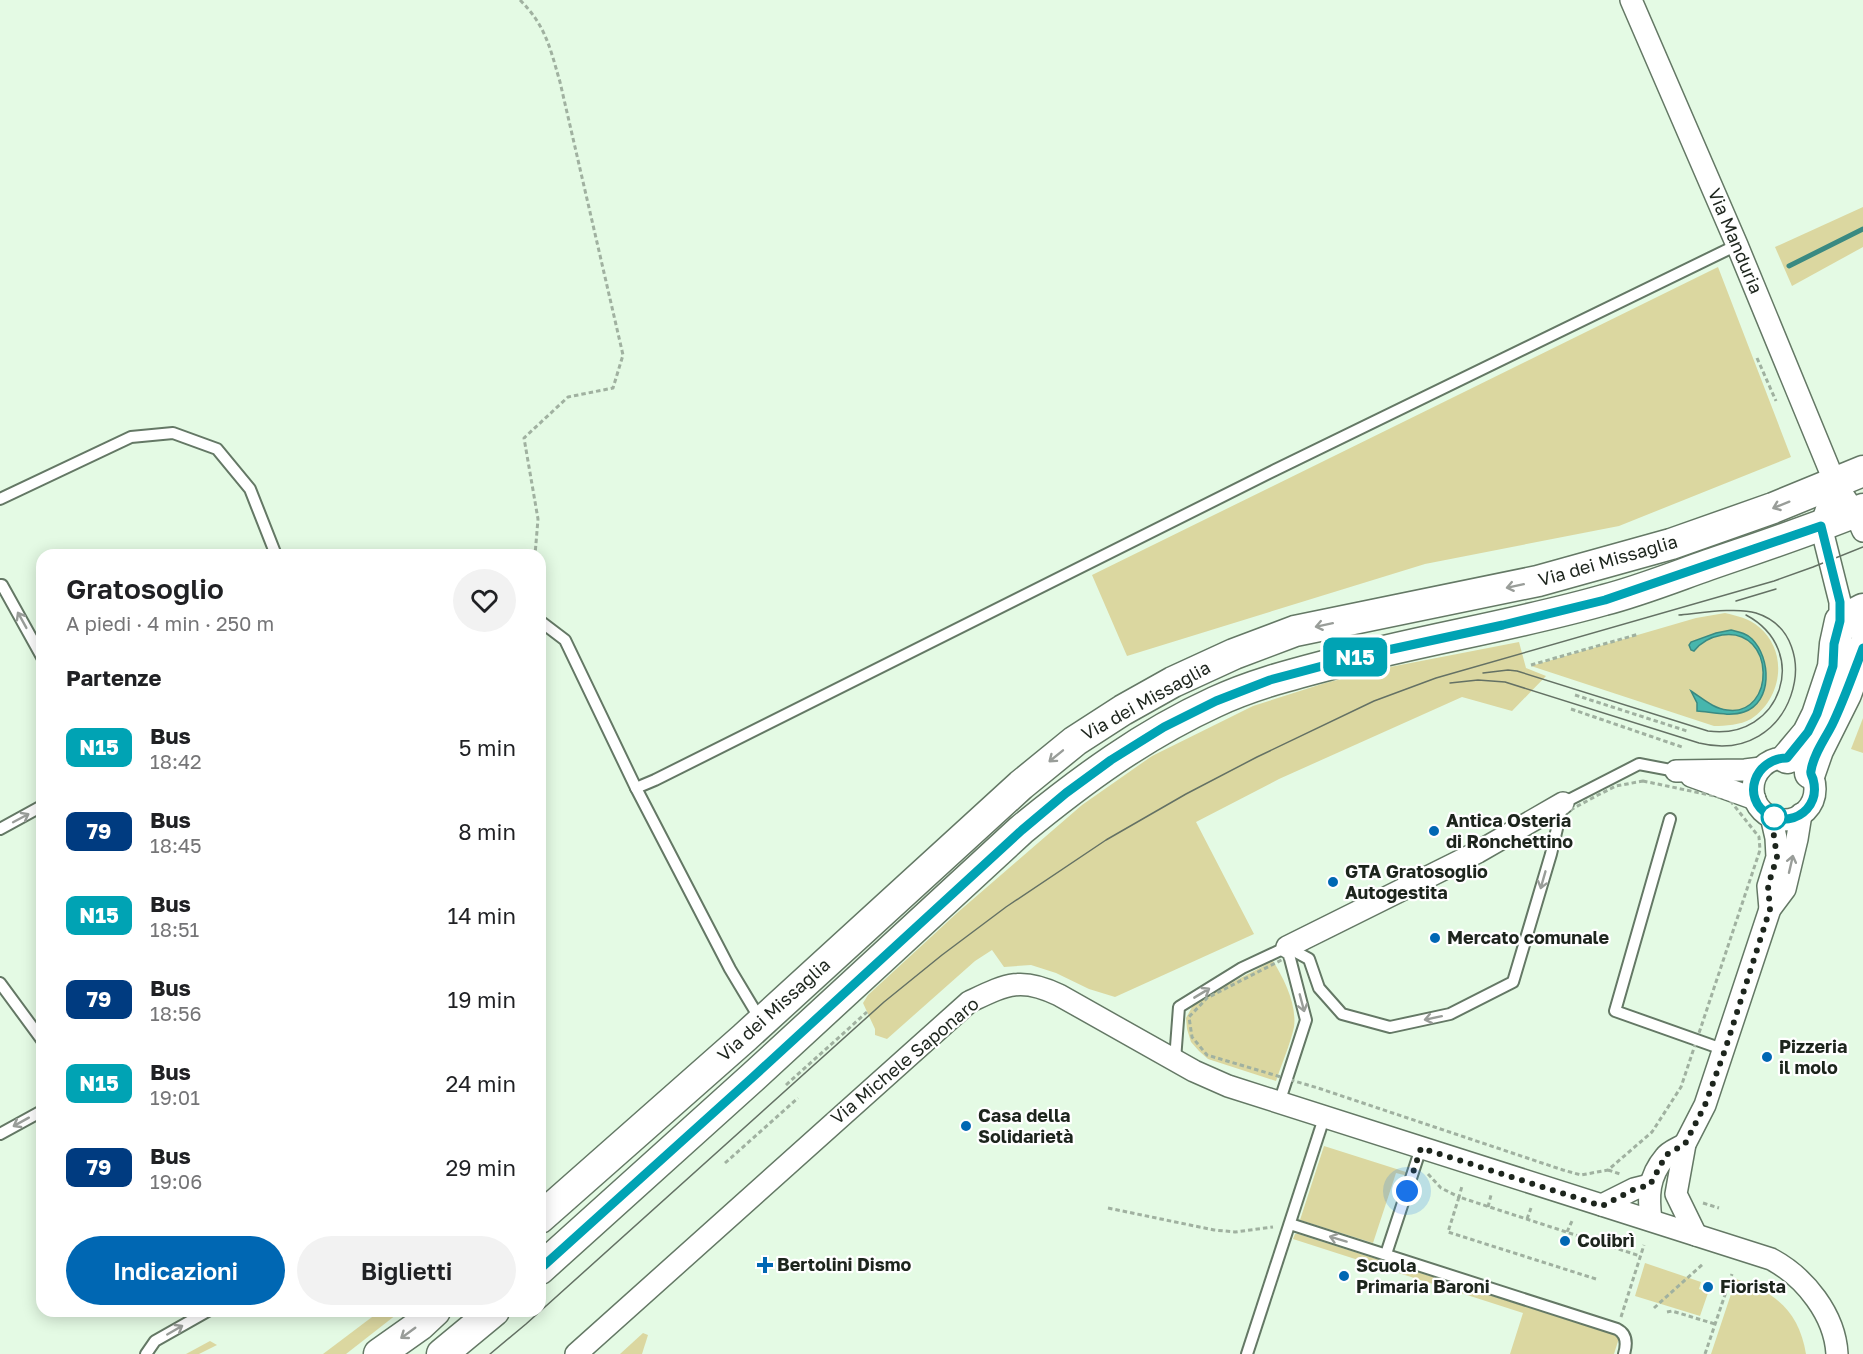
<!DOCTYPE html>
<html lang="it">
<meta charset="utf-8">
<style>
body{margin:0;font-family:"Golos Text",sans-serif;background:#f2f2f2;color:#202124;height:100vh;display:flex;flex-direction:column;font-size:22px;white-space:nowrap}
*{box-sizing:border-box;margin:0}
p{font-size:20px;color:#757577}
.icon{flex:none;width:33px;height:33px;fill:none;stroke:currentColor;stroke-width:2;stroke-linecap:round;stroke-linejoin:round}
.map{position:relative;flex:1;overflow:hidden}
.sheet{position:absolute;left:36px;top:549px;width:510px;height:768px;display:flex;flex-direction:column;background:#fff;border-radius:18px;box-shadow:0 3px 15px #0003}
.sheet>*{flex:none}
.badge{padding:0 12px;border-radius:9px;font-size:21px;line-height:39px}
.you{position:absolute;width:30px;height:30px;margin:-15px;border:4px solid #fff;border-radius:50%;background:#1a73e8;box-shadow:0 0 0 9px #1a73e833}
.map>.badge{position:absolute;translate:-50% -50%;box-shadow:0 0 0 3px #fff}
h2{padding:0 30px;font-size:22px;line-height:54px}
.round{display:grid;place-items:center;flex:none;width:63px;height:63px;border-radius:32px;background:#f2f2f2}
.headline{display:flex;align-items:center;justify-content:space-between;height:102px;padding:0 30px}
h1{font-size:28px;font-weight:600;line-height:45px}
.cta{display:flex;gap:12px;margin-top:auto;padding:12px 30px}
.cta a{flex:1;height:69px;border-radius:36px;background:#0067b3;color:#fff;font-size:24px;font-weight:600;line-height:69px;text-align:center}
.cta a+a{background:#f2f2f2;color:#202124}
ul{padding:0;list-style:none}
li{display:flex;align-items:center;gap:18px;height:84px;padding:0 30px}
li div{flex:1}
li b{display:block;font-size:22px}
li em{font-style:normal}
li .badge{min-width:66px;font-weight:700;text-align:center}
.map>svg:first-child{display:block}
.green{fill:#dbd7a0}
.water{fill:#47b6ad;stroke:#3a8a82;stroke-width:1.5}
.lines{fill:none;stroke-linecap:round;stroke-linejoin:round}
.stream{stroke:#3a8a82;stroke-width:5}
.lane-casing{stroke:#647865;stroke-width:14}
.street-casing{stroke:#647865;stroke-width:24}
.secondary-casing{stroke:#647865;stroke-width:33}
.path{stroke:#a0b1a0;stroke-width:3;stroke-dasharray:4.5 3;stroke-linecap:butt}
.lane{stroke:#fff;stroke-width:10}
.street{stroke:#fff;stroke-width:21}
.secondary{stroke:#fff;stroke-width:30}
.tram{stroke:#647164;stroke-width:1.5}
.oneway{stroke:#999d99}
.line-casing{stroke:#fff;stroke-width:14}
.line{stroke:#00a3b4;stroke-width:9}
.walk{stroke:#1d251d;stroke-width:6;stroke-dasharray:0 10.8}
.stop-dot{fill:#fff;stroke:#00a3b4;stroke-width:3}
.poi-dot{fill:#0067b3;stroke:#fff;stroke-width:2}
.labels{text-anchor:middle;stroke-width:4.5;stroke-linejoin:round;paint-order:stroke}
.street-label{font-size:18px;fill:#1d251d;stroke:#fff}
.poi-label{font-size:18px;font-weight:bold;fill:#1d251d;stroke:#fff;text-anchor:start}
</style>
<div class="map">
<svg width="1863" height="1354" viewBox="0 0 1863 1354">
<rect width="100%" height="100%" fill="#e4fae4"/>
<g class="green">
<polygon points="1863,207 1863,247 1792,286 1775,247"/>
<polygon points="1718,267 1791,457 1619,526 1425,564 1127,656 1092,575"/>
<path d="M1725 613C1737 616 1749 618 1759 627 1789 652 1782 699 1751 719 1740 725 1726 726 1714 726L1531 666 1696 618Z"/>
<polygon points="1519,642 1526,668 1546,676 1512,711 1462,697 1279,779 1196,822 1254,934 1115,997 1089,989 1056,973 1031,965 1004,967 992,950 975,961 887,1039 875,1035 875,1029 863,1003 868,995 957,913 1082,805 1152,756 1253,706 1325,683 1390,667"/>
<polygon points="1863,718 1863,753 1851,749"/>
<path d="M1273 961C1284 979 1297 1004 1294 1027 1290 1045 1282 1063 1276 1081L1208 1059 1199 1051 1191 1042 1187 1029 1186 1018 1192 1007 1204 997Z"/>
<polygon points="1324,1146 1409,1173 1408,1176 1396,1173 1373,1243 1300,1220"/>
<polygon points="1295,1234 1298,1234 1615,1335 1619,1338 1614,1354 1510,1354 1523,1313 1293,1239"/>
<polygon points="1645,1263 1701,1282 1699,1289 1708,1293 1700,1316 1635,1296"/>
<path d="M1736 1279C1775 1292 1799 1311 1806 1354H1711Z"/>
<polygon points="380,1311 401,1311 346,1354 323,1354"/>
<polygon points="643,1333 648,1335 642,1354 620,1354"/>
<polygon points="210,1341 217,1345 199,1354 186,1354"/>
</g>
<path class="water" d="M1731 630C1739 632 1746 633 1752 639 1771 658 1773 702 1744 712 1730 717 1711 712 1697 711V703L1691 691C1702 698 1714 709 1727 710 1776 717 1776 627 1722 635 1711 637 1701 642 1694 651L1691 650 1689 645 1691 642 1716 633Z"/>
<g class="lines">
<polyline class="stream" points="1789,266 1863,229"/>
<defs>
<g id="lane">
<polyline points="0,499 131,437 173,433 217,449 250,489 276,555"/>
<polyline points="0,585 2,585 42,657"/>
<polyline points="540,621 565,640 636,788 730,969 760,1019"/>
<polyline points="636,788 655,780 1275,470 1737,245"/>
<polyline points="1670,819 1615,1011 1725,1050"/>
<polyline points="0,829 42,806"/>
<polyline points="1287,947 1309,959 1319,988 1342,1014 1390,1027 1450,1014 1513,982 1551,854 1563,803 1639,764 1676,771"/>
<polyline points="0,983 42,1040"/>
<polyline points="1175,1060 1179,1007 1242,968 1287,947"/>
<polyline points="1279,1103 1306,1020 1287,947"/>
<polyline points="0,1134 42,1111"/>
<path d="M1290 1224 1617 1329C1627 1334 1627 1344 1624 1354"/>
<polyline points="1386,1254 1421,1148"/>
<polyline points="146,1354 155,1341 208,1311"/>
<polyline points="1247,1354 1324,1118"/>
</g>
<g id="street">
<polyline points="1631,0 1737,245 1835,483 1855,513 1863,531"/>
<polyline points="1835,483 1821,526 1840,602 1840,621 1863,631"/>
<circle cx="1784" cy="789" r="31"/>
<polyline points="1676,771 1745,770 1761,768"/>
<polyline points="1691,776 1755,799"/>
<polyline points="1770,909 1768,886 1777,857 1776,838 1771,816"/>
<polyline points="1287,947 1478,852 1563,803"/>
<polyline points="1602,1205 1634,1189 1650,1185"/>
<path d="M1651 1220C1648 1196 1648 1177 1665 1157 1669 1151 1679 1148 1685 1144"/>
<polyline points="1696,1235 1676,1194 1685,1144 1705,1105 1770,909 1785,889 1797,839 1801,814"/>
<path d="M576 1354 969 1002C1005 985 1020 976 1059 995L1194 1071 1228 1086 1771 1259C1805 1277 1835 1315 1837 1354"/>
</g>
<g id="secondary">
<polyline points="1787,758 1808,733 1817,715 1833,667 1835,644 1840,621 1863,609"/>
<polyline points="1810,773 1818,750 1846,694 1863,648"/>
<polyline points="540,1218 744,1038 1021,785 1075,741 1123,710 1173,682 1234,654 1295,631 1538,581 1671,544 1773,508 1863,471"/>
<path d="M540 1269 753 1077 1021 830C1082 780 1143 735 1215 702 1251 685 1290 675 1328 665 1419 640 1513 626 1604 600 1639 591 1674 577 1708 565 1760 547 1812 530 1863 509"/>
<polyline points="379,1354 420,1325 435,1311"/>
<polyline points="442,1354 494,1311"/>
</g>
</defs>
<use href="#lane" class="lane-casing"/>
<use href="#street" class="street-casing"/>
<use href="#secondary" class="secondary-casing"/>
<g class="path">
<path d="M520 0C546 26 550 48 560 82L623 355 613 388 568 397 524 438 538 519 535 555"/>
<polyline points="1757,358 1776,401"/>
<polyline points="1531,665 1639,634"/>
<polyline points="1575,695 1687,731"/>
<polyline points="1571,709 1682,747"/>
<polygon points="1643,781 1729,799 1759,837 1760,850 1681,1087 1652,1132 1608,1170 1581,1175 1563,1170 1318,1088 1207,1055 1192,1037 1189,1017 1207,998 1487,855 1598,795 1616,786"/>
<polyline points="786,1085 867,1012"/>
<polyline points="725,1163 798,1098"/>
<polyline points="1608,1170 1620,1174"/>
<polyline points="1428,1174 1441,1188 1459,1197 1462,1186"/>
<polyline points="1703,1203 1719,1208"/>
<polyline points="1488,1207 1491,1195"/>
<polyline points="1108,1208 1214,1230 1235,1232 1273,1227"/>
<polyline points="1527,1219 1531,1208"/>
<polyline points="1567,1232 1572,1221"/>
<polyline points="1605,1244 1610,1233"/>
<polyline points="1596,1279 1448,1232 1459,1197 1640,1256"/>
<polyline points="1654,1308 1703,1264"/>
<polyline points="1667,1312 1672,1311 1715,1324"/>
<polyline points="1621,1317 1644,1245"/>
<polyline points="1705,1354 1732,1274"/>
</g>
<use href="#lane" class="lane"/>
<use href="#street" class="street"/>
<use href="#secondary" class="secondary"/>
<g class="tram">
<polyline points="1736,601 1776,589"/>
<path d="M1483 673 1508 670 1517 671 1708 731C1781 741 1812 650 1746 615"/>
<path d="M1450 683 1478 680 1505 682 1699 743C1795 767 1829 636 1756 613 1738 607 1700 613 1679 615"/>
<polyline points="490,1354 526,1324 884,1002 942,955 1006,907 1106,840 1186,794 1257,757 1374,701 1436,678 1774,581 1813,567 1863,547"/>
</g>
</g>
<defs><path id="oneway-shaft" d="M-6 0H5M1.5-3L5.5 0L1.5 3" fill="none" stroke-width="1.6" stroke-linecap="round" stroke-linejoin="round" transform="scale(1.5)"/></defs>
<g class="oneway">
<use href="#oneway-shaft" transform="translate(1781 505) rotate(158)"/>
<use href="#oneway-shaft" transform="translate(1515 586) rotate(168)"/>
<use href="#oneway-shaft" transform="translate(22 620) rotate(-119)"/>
<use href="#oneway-shaft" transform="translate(1324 625) rotate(168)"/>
<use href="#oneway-shaft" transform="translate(1056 756) rotate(141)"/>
<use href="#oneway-shaft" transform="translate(21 818) rotate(-28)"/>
<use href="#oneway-shaft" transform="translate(1791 864) rotate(-77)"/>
<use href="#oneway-shaft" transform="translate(1543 880) rotate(106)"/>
<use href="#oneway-shaft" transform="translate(1202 993) rotate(-31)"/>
<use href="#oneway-shaft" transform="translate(1302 1003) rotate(75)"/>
<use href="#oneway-shaft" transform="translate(1433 1018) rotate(168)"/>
<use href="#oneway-shaft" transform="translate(21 1122) rotate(151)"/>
<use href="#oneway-shaft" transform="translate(1338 1239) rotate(-163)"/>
<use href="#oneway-shaft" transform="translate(175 1330) rotate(-30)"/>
<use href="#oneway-shaft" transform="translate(408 1333) rotate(144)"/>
</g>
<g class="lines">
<defs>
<path id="line" d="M540 1269 753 1077 1022 830 1066 793 1111 760 1164 727 1216 701 1270 680 1360 656 1503 625 1605 600 1821 526 1840 602V621L1834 644 1833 666 1817 714 1808 732 1787 758C1755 758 1740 798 1769 815 1781 822 1797 820 1807 809 1814 801 1816 790 1813 779 1812 776 1810 774 1811 771 1813 755 1825 739 1832 725 1844 700 1853 674 1863 648"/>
</defs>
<use href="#line" class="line-casing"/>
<use href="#line" class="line"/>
<polyline class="walk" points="1407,1191 1421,1148 1602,1206 1635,1189 1650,1185 1666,1155 1685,1144 1705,1105 1725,1050 1770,909 1768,886 1777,857 1771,816 1774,817"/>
</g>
<circle class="stop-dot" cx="1774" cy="817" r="12"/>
<g class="poi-dot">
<circle cx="1434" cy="831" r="6"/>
<circle cx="1333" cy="882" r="6"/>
<circle cx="1435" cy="938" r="6"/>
<circle cx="1767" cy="1057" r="6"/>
<circle cx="966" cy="1126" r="6"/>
<circle cx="1565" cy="1241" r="6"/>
<path d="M762 1256h6v6h6v6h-6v6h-6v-6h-6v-6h6z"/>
<circle cx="1344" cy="1276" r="6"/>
<circle cx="1708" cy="1287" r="6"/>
</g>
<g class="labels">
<g class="street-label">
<text transform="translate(1735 241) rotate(67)" y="6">Via Manduria</text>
<text transform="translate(1608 561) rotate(-16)" y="6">Via dei Missaglia</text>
<text transform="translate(1146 701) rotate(-29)" y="6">Via dei Missaglia</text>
<text transform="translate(774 1010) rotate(-42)" y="6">Via dei Missaglia</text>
<text transform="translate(905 1061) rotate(-40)" y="6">Via Michele Saponaro</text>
</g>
<g class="poi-label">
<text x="1446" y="827">Antica Osteria<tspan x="1446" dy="21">di Ronchettino</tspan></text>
<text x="1345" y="878">GTA Gratosoglio<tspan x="1345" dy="21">Autogestita</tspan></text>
<text x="1447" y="944">Mercato comunale</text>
<text x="1779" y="1053">Pizzeria<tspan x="1779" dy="21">il molo</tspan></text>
<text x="978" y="1122">Casa della<tspan x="978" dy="21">Solidarietà</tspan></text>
<text x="1577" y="1247">Colibrì</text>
<text x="777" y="1271">Bertolini Dismo</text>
<text x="1356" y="1272">Scuola<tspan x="1356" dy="21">Primaria Baroni</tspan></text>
<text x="1720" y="1293">Fiorista</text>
</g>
</g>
</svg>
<div class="you" style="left:1407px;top:1191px"></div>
<b class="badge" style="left:1355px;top:657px;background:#00a3b4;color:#fff">N15</b>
<section class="sheet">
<div class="headline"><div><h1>Gratosoglio</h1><p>A piedi · 4 min · 250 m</p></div><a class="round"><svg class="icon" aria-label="heart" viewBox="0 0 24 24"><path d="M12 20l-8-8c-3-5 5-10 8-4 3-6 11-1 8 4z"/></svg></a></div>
<h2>Partenze</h2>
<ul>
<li><span class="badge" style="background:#00a3b4;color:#fff">N15</span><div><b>Bus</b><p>18:42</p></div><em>5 min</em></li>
<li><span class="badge" style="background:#003b80;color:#fff">79</span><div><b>Bus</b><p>18:45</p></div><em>8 min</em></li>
<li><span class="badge" style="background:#00a3b4;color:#fff">N15</span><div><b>Bus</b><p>18:51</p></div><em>14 min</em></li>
<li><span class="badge" style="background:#003b80;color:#fff">79</span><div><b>Bus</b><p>18:56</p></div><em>19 min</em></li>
<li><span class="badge" style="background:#00a3b4;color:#fff">N15</span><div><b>Bus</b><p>19:01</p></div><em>24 min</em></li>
<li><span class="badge" style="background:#003b80;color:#fff">79</span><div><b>Bus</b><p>19:06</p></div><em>29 min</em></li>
</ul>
<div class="cta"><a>Indicazioni</a><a>Biglietti</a></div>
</section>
</div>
